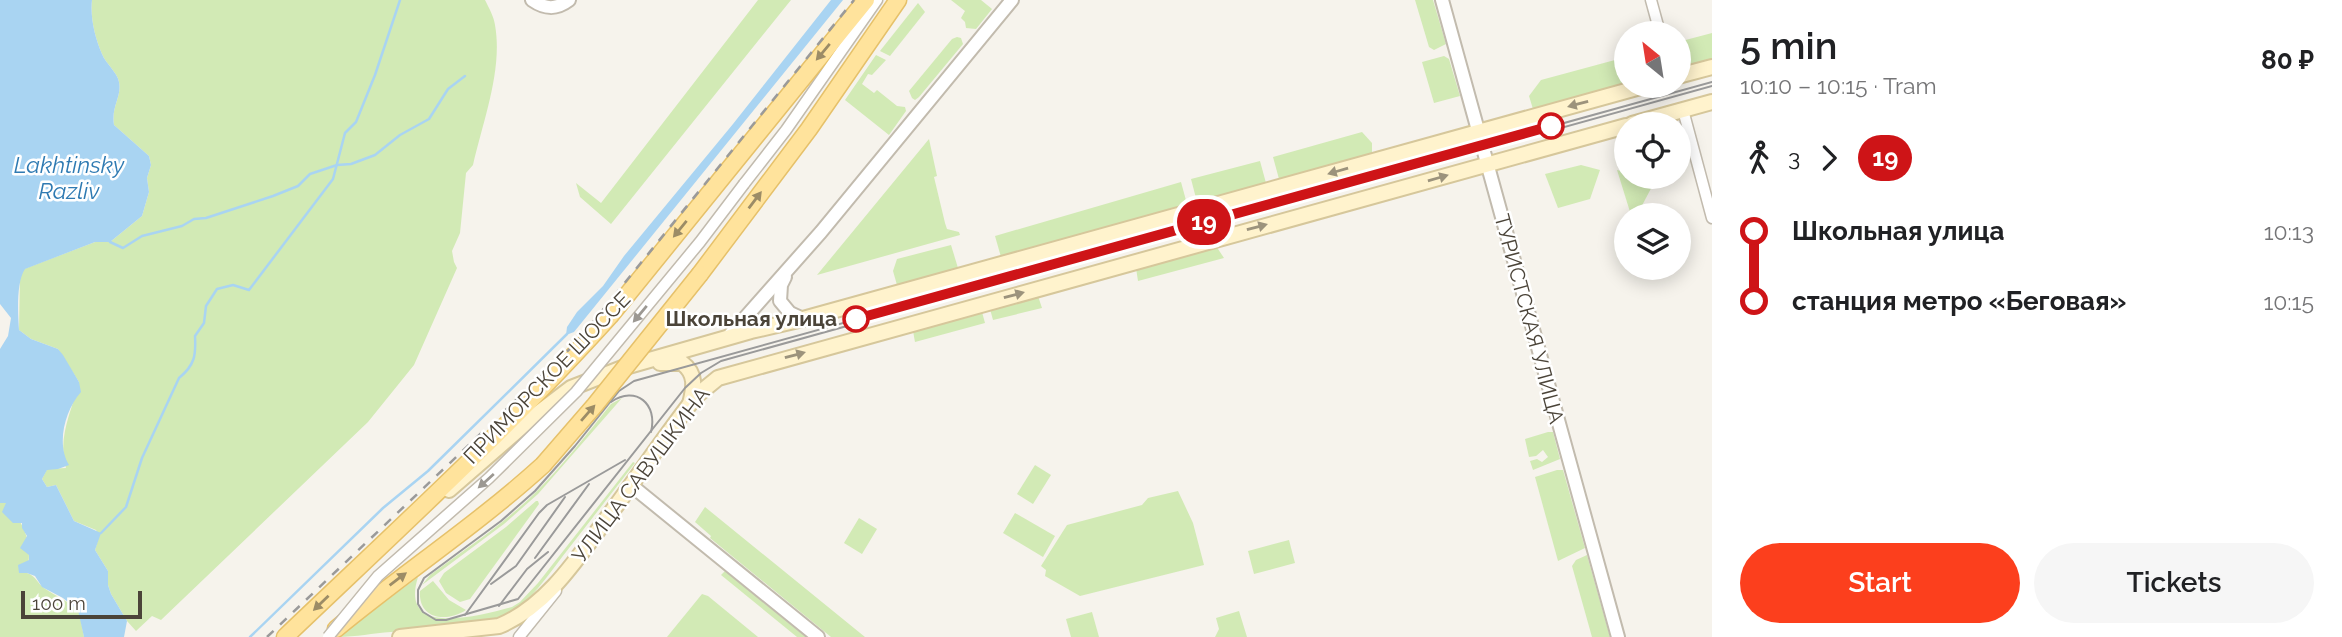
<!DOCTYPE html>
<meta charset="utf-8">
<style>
body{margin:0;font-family:Raleway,sans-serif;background:#f6f6f6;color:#202124;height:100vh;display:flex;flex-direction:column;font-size:26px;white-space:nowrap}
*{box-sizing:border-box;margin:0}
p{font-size:23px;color:#757577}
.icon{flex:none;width:38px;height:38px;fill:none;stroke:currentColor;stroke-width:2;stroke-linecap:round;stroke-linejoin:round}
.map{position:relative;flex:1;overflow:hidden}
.side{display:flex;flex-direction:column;background:#fff;width:630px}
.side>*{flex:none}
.badge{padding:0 14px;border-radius:23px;font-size:24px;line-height:46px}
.needle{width:46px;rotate:330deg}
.controls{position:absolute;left:1614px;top:21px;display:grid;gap:14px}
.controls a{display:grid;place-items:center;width:77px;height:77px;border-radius:50%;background:#fff;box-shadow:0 4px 18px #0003;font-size:35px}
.scale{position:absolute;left:21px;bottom:18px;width:121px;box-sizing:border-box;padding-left:7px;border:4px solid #4b4439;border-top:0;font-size:19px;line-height:24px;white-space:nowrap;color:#4b4439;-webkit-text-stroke:5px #fff;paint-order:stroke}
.map>.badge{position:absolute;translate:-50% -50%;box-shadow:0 0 0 4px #fff}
.legs{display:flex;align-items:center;gap:10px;height:77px;padding:0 28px;font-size:23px}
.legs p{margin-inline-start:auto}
.overview{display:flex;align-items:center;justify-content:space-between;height:119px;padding:0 28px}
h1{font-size:38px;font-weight:600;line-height:52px}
.cta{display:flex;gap:14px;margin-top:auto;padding:14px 28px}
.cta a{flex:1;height:80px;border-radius:42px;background:#fc3f1d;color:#fff;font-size:28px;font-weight:600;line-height:80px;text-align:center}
.cta a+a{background:#f6f6f6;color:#202124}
ul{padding:0 28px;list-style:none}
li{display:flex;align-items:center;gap:24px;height:70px;font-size:26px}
li i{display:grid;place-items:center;width:10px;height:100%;margin:0 9px;background:currentColor}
li i::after{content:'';width:18px;height:18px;margin:-9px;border:5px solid;border-radius:50%;background:#fff}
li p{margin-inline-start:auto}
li:first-child i{background:linear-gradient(#0000 50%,currentColor 0)}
li:last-child i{background:linear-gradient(currentColor 50%,#0000 0)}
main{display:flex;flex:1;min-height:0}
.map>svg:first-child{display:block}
.green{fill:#d2eab5}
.water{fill:#a9d4f2}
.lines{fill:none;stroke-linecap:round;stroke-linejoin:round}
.stream{stroke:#a9d4f2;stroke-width:2.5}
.minor-casing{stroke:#c2bbae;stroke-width:13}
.tertiary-casing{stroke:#c2bbae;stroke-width:16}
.secondary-casing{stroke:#d6c79b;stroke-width:18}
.primary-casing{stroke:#e6c16a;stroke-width:19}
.minor{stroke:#fff;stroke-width:10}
.tertiary{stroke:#fff;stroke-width:12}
.secondary{stroke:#fff3cd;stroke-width:14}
.primary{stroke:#ffe39c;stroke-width:16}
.tram{stroke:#9a9a9a;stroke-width:2}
.rail{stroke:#9a9a9a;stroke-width:2.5;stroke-dasharray:9 9;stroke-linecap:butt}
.minor-bridge-casing{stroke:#c2bbae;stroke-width:13;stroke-linecap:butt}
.primary-bridge-casing{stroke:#e6c16a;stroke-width:19;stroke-linecap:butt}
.minor-bridge{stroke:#fff;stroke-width:10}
.primary-bridge{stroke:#ffe39c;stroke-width:16}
.oneway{fill:#9c8c66}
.oneway2{fill:#9c937c}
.oneway3{fill:#9c9892}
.line-1-casing{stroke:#fff;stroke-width:16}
.line-1{stroke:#ce1417;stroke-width:10}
.stop-1-dot{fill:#fff;stroke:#ce1417;stroke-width:3.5}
.labels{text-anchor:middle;stroke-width:5;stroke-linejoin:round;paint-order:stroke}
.stop-label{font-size:21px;font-weight:bold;fill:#4b4439;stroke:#fff;text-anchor:end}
.street-label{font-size:21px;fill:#4b4439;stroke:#fff}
.water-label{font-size:23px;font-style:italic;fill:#2e7ab2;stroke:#fff}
</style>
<main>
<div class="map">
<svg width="1712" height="637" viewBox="0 0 1712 637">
<rect width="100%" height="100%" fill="#f6f3ec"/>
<g class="green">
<path d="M92 0H485C489 8 494 17 495 25 503 70 483 121 473 165L466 173 460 233 452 251 454 262 457 268 414 365 368 422 161 620 152 616 136 631 127 621 111 594 108 585V571L95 550 99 536 96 530 74 521 56 485 47 487 42 479 47 469 66 468C57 437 72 411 79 382L58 349 31 339 19 330 20 275 24 269 95 242H110L142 216 149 192 147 178 151 165 149 156 114 125C111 106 122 97 119 82 117 72 106 64 102 54 95 38 90 17 92 0Z"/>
<polygon points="758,0 791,0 611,224 580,197 576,183 601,203"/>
<polygon points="951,0 981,0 992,9 976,29 966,28 965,22 961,18 965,11"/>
<polygon points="1415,0 1433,0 1446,44 1434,50 1429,47"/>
<polygon points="918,3 925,12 890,56 880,51"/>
<polygon points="1712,33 1712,59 1685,66 1678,65 1678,42"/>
<polygon points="957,37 961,38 963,44 919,97 915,100 912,98 909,91 952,39"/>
<polygon points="876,55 886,60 872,75 868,74 862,84 874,93 877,90 897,106 905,107 906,111 889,135 845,100"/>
<polygon points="1444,56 1449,59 1460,96 1434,103 1422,62"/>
<polygon points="1626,57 1626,83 1533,109 1529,96 1541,80"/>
<polygon points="1362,132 1372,143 1372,154 1279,179 1273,157"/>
<polygon points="929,139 937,176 934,177 945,223 947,229 959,232 960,235 817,275"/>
<polygon points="1260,161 1266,183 1197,202 1191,179"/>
<polygon points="1581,165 1600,170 1590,199 1558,208 1545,174"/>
<polygon points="1617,170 1626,172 1626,177 1656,179 1637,215 1631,215"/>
<polygon points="1181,182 1187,204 1001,257 995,236"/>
<polygon points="951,245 958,268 897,285 893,271 897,259"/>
<polygon points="1216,246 1224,258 1138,281 1136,268"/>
<polygon points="1038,296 1042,308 993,320 990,309"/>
<polygon points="982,312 985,323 915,342 913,331"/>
<path d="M622 398 538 494 504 524 422 585 430 575C467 548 505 523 537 491 564 464 587 434 611 404Z"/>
<polygon points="1548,432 1553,432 1560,459 1533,470 1530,461 1537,459 1542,462 1548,457 1543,450 1536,456 1529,457 1525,439"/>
<path d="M633 462 635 463C612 493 589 522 566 552 550 572 535 597 512 611 481 630 427 628 391 632 373 633 356 637 338 637L418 577C399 637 475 617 512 607L520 602 538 583Z"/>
<polygon points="1035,465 1051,475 1033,504 1017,494"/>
<polygon points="1557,470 1563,470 1585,548 1558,561 1535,477"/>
<polygon points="1178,491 1193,523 1204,565 1080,596 1045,576 1046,570 1041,566 1067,525 1142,505 1148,498"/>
<polygon points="536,501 538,501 539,504 470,599 460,602 446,593 439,581 444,573 506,527"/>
<path d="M6 502C25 526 33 541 27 573 36 576 37 583 44 588 55 596 68 601 79 610L84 637H0V503Z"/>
<polygon points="705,507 865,637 831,637 710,538 711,536 695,522"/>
<polygon points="1015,513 1055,536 1043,557 1003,533"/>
<polygon points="859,518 877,529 862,554 844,543"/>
<polygon points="1289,540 1295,563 1254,574 1248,551"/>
<polygon points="1587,555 1610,637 1592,637 1572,566 1576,560"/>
<polygon points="725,571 806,637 797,637 721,575"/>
<path d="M433 581 449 600 466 610C446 623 418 619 420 591Z"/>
<polygon points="702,594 708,596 758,637 667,637"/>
<polygon points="1239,611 1247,637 1215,637 1219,629 1216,618"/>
<polygon points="1092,612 1099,637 1071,637 1066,619"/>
</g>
<g class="water">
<path d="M0 0H92C90 17 95 38 102 54 106 64 117 72 119 82 122 97 111 106 114 125L149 156 151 165 147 178 149 192 142 216 110 242H95L25 269C16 282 18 314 19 330L31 339 58 349 63 355 79 382 81 392C65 410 56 444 69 465L58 469 47 470 42 479 47 487 56 485 74 521 101 533 95 550 108 571V585L111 594 127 621 124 637H84L78 610 63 598 42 587 35 576 27 573H19L18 565 29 560V555L20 548 27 536 22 528V523H13L2 512 6 503H0V349L8 336 11 318 0 304Z"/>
<polygon points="831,0 843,0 574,332 566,335 567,327 577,312 603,286 624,256 733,124"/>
</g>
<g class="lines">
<g class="stream">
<polyline points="110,242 123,248 142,236 182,226 194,219 206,218 273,196 298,186 310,174 337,165 351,164 375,155 400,135 429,119 448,89 465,76"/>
<path d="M101 533 126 507 142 458 179 378C195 365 196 355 195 336L204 323 206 306 217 289 233 285 249 290 333 179 345 133 356 122 375 75 400 0"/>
<polyline points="250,637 383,508 428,471 567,334"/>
</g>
<defs>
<g id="minor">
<polyline points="1651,0 1660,33"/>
<polyline points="1683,110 1712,218"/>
<polyline points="744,184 786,130 877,0"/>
<polyline points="519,637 556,591"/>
</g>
<g id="tertiary">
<path d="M532 0C545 9 556 10 569 0"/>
<polyline points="1442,0 1618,637"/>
<polyline points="785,277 781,285 780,301 790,313 803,319"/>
<polyline points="728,337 821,232 1012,0"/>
<polyline points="632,486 818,637"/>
</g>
<g id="secondary">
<polyline points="1678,76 1712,67"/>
<polyline points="1632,124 1712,102"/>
<path d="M660 363H682C697 374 694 388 690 404"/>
<polyline points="449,490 533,417 571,388 625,367 751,331 803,319 1644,86"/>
<path d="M400 637 499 626C545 607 575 562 604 522 635 481 664 437 696 396L718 378 1626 126"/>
</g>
<g id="primary">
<polyline points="700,274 809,129 898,0"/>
<path d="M336 629C404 573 478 524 543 465"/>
<path d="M285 637C395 532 508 429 610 316L866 0"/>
</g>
</defs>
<use href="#minor" class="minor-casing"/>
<use href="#tertiary" class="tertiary-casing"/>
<use href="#secondary" class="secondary-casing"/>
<use href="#primary" class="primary-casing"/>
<use href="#minor" class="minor"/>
<use href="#tertiary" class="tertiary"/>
<use href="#secondary" class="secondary"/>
<use href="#primary" class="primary"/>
<g class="tram">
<polyline points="1712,82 634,381 619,391 575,446 535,491 501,521 424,578 418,590 418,604 423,612 436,620 446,620 518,599 685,388 701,373 721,361 1712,86"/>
<path d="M611 402C636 385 658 404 651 432"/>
<polyline points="535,558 589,484"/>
<polyline points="491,584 516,566 565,497"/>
<polyline points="499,606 527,569 548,552"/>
<polyline points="465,615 539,513 547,505 625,460"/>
</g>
<polyline class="rail" points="267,637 576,343 854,0"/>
<defs>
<polyline id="minor-bridge" points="328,637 378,576 489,478 576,392 700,242 744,184"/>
<polyline id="primary-bridge" points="543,465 595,405 700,274"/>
</defs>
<use href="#minor-bridge" class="minor-bridge-casing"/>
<use href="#primary-bridge" class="primary-bridge-casing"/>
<use href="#minor-bridge" class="minor-bridge"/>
<use href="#primary-bridge" class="primary-bridge"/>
</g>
<defs><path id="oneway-solid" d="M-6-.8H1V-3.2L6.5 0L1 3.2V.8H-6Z" transform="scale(1.75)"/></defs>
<g class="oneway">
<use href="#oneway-solid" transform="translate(823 52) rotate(130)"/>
<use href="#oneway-solid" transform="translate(755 200) rotate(-53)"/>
<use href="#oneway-solid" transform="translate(680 229) rotate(129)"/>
<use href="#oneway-solid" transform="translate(588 413) rotate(-49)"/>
<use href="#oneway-solid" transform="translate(398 579) rotate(-37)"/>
<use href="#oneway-solid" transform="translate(321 603) rotate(136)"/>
</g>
<g class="oneway2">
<use href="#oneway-solid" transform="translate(1578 104) rotate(165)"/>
<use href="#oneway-solid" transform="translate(1338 171) rotate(164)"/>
<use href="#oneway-solid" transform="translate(1438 178) rotate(-16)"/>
<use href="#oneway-solid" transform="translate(1257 227) rotate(-15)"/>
<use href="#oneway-solid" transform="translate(1014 295) rotate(-15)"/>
<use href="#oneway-solid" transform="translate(795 355) rotate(-15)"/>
</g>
<g class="oneway3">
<use href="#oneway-solid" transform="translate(640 314) rotate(130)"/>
<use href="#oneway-solid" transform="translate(486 481) rotate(138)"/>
</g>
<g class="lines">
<defs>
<polyline id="line-1" points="856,319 1551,126"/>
</defs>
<use href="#line-1" class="line-1-casing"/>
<use href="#line-1" class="line-1"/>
</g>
<g class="stop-1-dot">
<circle cx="1551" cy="126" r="12"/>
<circle cx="856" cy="319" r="12"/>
</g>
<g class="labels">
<g class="stop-label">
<text x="837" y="326">Школьная улица</text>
</g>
<g class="street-label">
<text transform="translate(1529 319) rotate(75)" y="7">ТУРИСТСКАЯ УЛИЦА</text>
<text transform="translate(547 378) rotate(-46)" y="7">ПРИМОРСКОЕ ШОССЕ</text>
<text transform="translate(641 475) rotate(-53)" y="7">УЛИЦА САВУШКИНА</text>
</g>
<g class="water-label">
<text x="69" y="173">Lakhtinsky<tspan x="69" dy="26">Razliv</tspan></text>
</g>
</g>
</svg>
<div class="controls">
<a><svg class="needle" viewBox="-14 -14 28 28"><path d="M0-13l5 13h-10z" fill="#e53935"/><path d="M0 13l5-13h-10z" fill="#757577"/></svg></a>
<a><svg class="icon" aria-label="locate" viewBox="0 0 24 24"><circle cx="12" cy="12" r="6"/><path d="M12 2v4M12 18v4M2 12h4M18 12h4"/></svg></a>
<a><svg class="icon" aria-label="layers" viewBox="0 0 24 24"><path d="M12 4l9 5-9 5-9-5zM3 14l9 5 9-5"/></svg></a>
</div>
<div class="scale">100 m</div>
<b class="badge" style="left:1204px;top:222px;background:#ce1417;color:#fff">19</b>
</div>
<section class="side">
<div class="overview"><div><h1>5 min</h1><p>10:10 – 10:15 · Tram</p></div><b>80 ₽</b></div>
<div class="legs"><svg class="icon" aria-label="walk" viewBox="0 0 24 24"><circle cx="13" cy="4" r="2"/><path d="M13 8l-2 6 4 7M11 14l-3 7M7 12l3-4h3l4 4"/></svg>3<svg class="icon" aria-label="forward" viewBox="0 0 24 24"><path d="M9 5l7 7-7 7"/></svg><b class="badge" style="background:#ce1417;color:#fff">19</b></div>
<ul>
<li><i style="color:#ce1417"></i><b>Школьная улица</b><p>10:13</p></li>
<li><i style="color:#ce1417"></i><b>станция метро «Беговая»</b><p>10:15</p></li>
</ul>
<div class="cta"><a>Start</a><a>Tickets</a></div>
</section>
</main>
